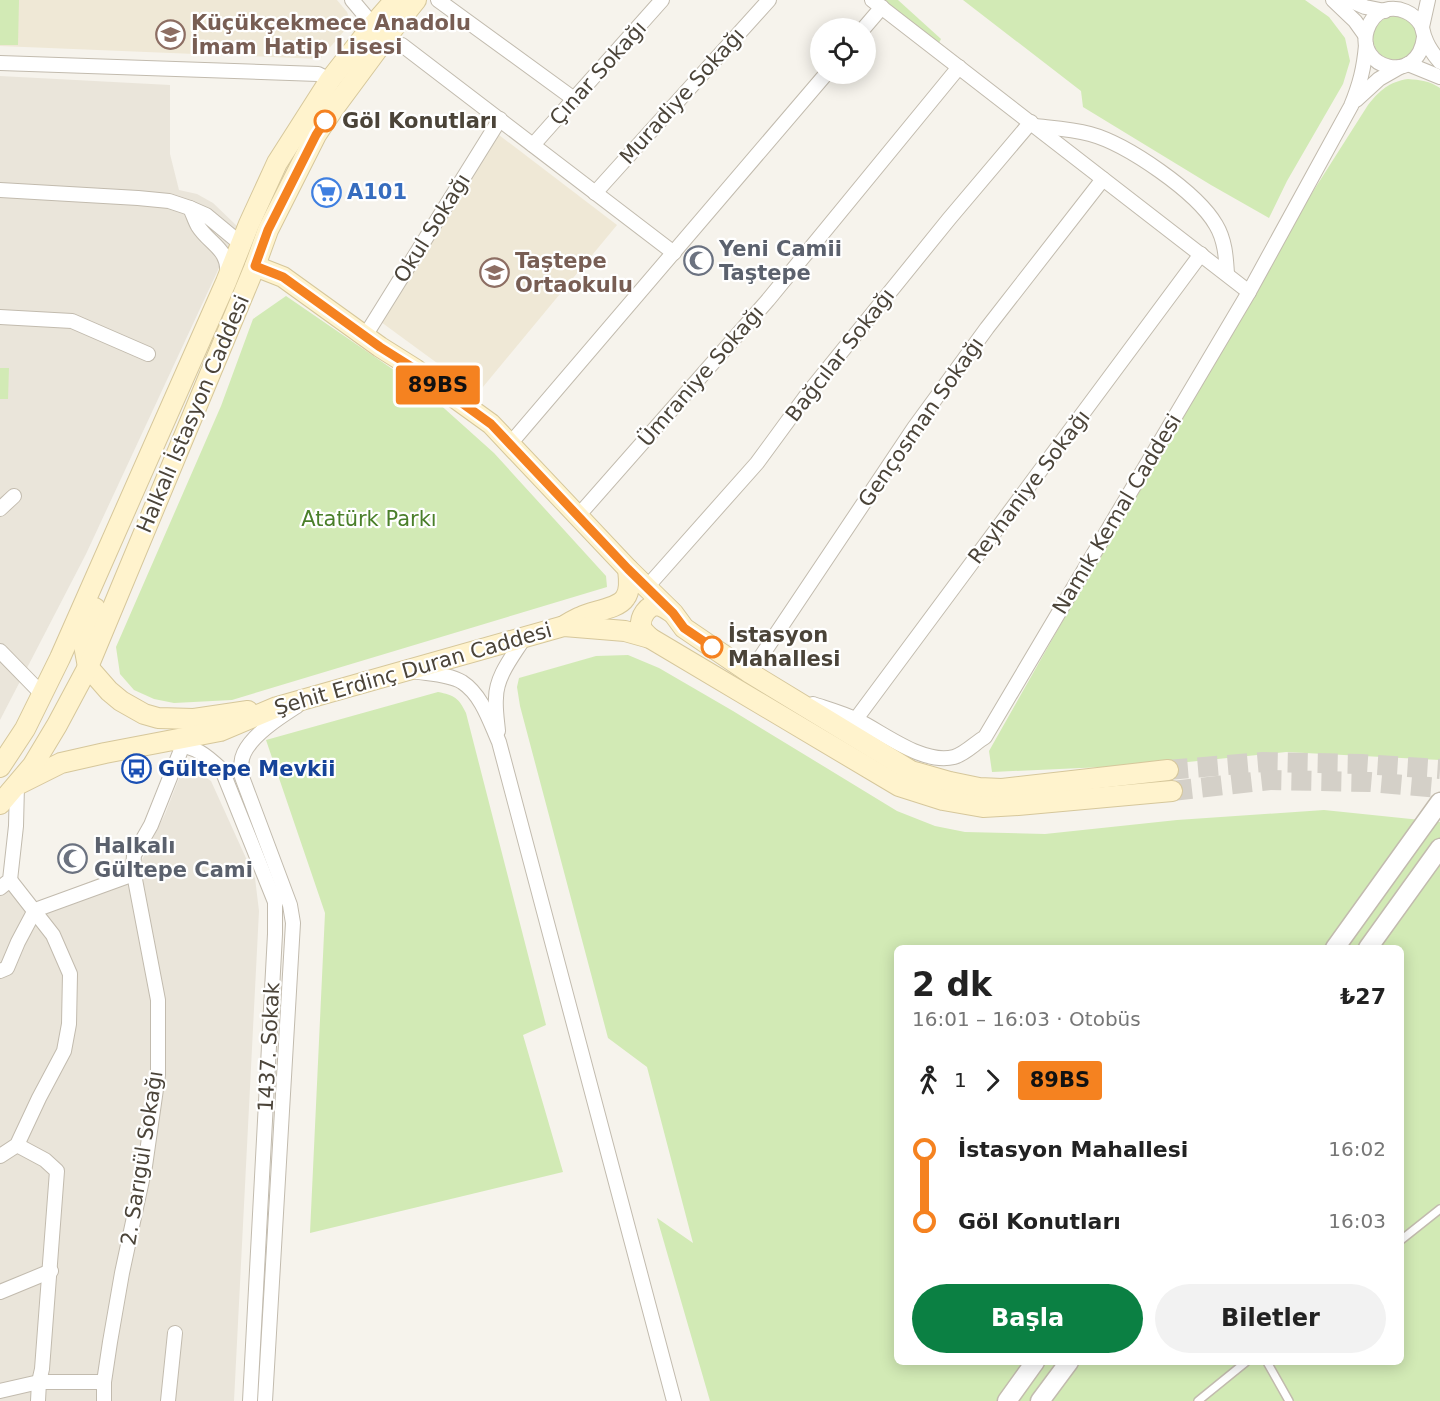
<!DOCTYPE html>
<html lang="tr">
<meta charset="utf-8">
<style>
body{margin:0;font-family:"DejaVu Sans",sans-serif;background:#f2f2f2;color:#222;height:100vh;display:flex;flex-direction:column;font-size:22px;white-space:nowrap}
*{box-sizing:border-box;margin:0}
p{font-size:20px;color:#767676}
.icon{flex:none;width:33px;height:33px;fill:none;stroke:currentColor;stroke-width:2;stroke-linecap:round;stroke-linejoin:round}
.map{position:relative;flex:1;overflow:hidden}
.side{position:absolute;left:894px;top:945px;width:510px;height:420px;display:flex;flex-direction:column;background:#fff;border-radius:9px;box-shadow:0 3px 15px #0003}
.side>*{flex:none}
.badge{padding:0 12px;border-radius:4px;font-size:21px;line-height:39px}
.controls{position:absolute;left:810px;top:18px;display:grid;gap:12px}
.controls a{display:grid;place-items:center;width:66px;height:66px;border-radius:50%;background:#fff;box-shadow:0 3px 15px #0003;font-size:30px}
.map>.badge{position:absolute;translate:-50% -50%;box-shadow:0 0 0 3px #fff}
.legs{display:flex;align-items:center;gap:9px;height:66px;padding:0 18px;font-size:20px}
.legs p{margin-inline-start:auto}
.head{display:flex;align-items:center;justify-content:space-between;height:102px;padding:0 18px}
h1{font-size:33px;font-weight:700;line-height:45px}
.button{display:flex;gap:12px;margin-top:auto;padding:12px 18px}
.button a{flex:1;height:69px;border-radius:36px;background:#0b8043;color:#fff;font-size:24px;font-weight:700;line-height:69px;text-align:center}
.button a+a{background:#f2f2f2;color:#222}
ul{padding:0 18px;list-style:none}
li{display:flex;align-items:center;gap:21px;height:72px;font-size:22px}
li i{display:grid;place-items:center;width:9px;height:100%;margin:0 8px;background:currentColor}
li i::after{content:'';width:15px;height:15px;margin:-8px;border:4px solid;border-radius:50%;background:#fff}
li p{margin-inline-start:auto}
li:first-child i{background:linear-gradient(#0000 50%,currentColor 0)}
li:last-child i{background:linear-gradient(currentColor 50%,#0000 0)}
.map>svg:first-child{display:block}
.residential{fill:#eae5da}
.education{fill:#efe8d6}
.green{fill:#d2eab5;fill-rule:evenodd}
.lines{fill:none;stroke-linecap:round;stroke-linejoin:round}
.secondary-tunnel{stroke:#d4d0c8;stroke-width:20;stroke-dasharray:20 10;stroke-linecap:butt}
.service-casing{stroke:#c2bbae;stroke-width:10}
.minor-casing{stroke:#c2bbae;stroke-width:16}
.tertiary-casing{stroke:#c2bbae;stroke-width:21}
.secondary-casing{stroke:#d6c79b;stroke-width:22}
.service{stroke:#fff;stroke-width:7}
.minor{stroke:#fff;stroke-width:14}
.tertiary{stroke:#fff;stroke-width:18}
.secondary{stroke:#fff3cd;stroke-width:20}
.line-1-casing{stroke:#fff;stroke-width:14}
.line-1{stroke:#f58220;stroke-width:9}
.stop-1-dot{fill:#fff;stroke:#f58220;stroke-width:3}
.labels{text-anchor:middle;stroke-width:4.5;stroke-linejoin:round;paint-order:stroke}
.education-label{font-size:21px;font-weight:bold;fill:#785e54;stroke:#fff;text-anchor:start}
.street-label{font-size:21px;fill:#4b4439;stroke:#fff}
.stop-label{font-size:21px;font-weight:bold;fill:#4b4439;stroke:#fff;text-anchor:start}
.shop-label{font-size:21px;font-weight:bold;fill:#366cbe;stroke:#fff;text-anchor:start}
.worship-label{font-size:21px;font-weight:bold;fill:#5b616d;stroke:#fff;text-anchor:start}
.park-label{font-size:21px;fill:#4a7f2a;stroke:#fff}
.transit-label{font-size:21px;font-weight:bold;fill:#164399;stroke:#fff;text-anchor:start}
</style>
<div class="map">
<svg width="1440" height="1401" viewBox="0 0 1440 1401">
<rect width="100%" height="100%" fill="#f6f3ec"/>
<g class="residential">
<polygon points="0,76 170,85 170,154 179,190 197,194 213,203 238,227 86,554 0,720"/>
<polygon points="185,763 211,781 255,878 259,911 234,1401 0,1401 0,893 16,878 37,903 142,860 165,814"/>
</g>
<g class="education">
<polygon points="0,0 337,0 347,12 351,23 320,59 0,46"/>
<polygon points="499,135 617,225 478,393 381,322"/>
</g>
<g class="green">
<polygon points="0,0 19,0 18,45 0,45"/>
<polygon points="883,0 898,0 941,39 938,45"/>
<polygon points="963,0 1305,0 1329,17 1345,38 1350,61 1343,84 1287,181 1269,218 1211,185 1083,107 1081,91"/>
<circle cx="1395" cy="38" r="22"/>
<path d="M1408 79C1420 80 1430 81 1440 88V760L1286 752 1168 764 992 772 989 751 1249 292 1368 105C1380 90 1389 82 1408 79Z"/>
<polygon points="286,296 426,392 494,453 606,576 607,587 232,700 174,703 154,699 134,690 120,674 116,647 221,406 253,319"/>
<polygon points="0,368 9,368 8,399 0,399"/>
<path d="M628 655 659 668 733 711 897 811 935 826 965 832 1045 834 1177 820 1324 810 1440 822V1401H710L657 1218 693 1243 647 1067 608 1038 520 706 517 687 519 678 596 656ZM897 948H1401V1362H897Z"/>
<path d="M438 692C454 695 459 698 466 713L546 1025 523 1035 563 1172 310 1233 325 913 266 740Z"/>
</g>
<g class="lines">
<g class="secondary-tunnel">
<polyline points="1168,770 1263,762 1362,764 1440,769"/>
<polyline points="1172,791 1270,780 1370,782 1440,788"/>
</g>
<defs>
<g id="service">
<polyline points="1401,1240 1440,1209"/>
<polyline points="1267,1362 1289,1401"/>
<polyline points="1198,1401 1246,1362"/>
</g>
<g id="minor">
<polyline points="352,0 373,25"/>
<polyline points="438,0 574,99"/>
<polyline points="872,0 1249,292"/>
<polyline points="1333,0 1355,21 1365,35"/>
<polyline points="1349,0 1365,7 1385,11"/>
<polyline points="1422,27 1428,0"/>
<polyline points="864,28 882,7"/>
<path d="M1424 37C1418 87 1355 68 1367 30 1370 21 1376 13 1385 10 1399 6 1414 13 1421 25 1423 29 1423 34 1425 38 1428 47 1434 55 1440 62"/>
<polyline points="402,45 674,253"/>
<polyline points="0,63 318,74 330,80"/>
<polyline points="1408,64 1440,77"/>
<polyline points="1356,100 1379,79 1400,67"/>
<path d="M1035 126C1053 128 1072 129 1090 134 1127 144 1197 192 1216 225 1225 240 1226 257 1227 274"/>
<polyline points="533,145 662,0"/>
<polyline points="0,190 138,198 169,201 190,208"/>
<polyline points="595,193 769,0"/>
<path d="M227 275C230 249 209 244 198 226 195 221 193 214 190 208L206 215 241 244"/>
<polyline points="0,317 72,321 148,354"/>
<polyline points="365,336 500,119"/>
<polyline points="510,444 826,74"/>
<polyline points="0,509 14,496"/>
<polyline points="578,516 768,300 959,67"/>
<polyline points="647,587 757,463 809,392 949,219 1031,122"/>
<polyline points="0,651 42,694"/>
<path d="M412 671C428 674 449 674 462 682 482 695 490 722 499 742L674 1401"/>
<polyline points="750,673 914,428 987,328 1103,179"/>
<path d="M813 704C828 709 843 713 857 720 884 733 923 765 954 757 965 754 975 743 985 737L1249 292 1351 106C1360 84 1364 68 1366 45"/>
<polyline points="856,719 1201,254"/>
<path d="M498 731C497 720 495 708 496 698 496 676 513 656 524 638"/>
<path d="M172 743C197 748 204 753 222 770L275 902V934L250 1401"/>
<polyline points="0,888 10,880 16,826 17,785"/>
<polyline points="0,971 7,968 18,942 35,910 134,874"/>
<polyline points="17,1145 45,1160 57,1171 42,1369 39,1382 38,1401"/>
<polyline points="0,1156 17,1145 39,1098 64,1051 69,1024 70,974 53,935 10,880"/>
<polyline points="0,1292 51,1271"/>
<polyline points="0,1391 39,1382 104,1382"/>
<polyline points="104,1401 104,1382 110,1342 122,1273 145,1166 158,1075 158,1000 133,869 134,855 151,825 183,745"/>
<polyline points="168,1401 175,1333"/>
<path d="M265 1401 293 923 290 905 242 777C241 769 240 761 244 753 253 734 280 717 297 706"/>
</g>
<g id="tertiary">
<polyline points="1335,948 1440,802"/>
<polyline points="1368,948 1440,848"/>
<polyline points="1007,1401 1035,1362"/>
<polyline points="1040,1401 1069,1362"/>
</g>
<g id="secondary">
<polyline points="255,266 283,277 380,347 415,369 491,424 628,569 673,613 684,628 750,673 911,771 950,782 979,788 1002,789 1168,770"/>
<polyline points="95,608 87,628 84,645 88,667 109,691 121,701 144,714 158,718 194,719 248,711"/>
<path d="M564 626C569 623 575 619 581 617 592 611 618 609 625 598 631 590 629 578 628 569"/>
<path d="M650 638C646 634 642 631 641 626 640 617 647 605 658 605 662 606 667 609 671 612"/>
<polyline points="0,767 25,729 60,658 226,282 249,224 277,163 330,80 373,25 395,0"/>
<polyline points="17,785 61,763 105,753 220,731 277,707 564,626 625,631 650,638 899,786 943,800 983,807 1018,805 1172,791"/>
<polyline points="0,804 33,765 57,725 88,667 255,266 268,230 316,135 334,108 388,35 416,0"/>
</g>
</defs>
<use href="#service" class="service-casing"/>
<use href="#minor" class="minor-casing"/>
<use href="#tertiary" class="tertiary-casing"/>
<use href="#secondary" class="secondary-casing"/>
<use href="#service" class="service"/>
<use href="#minor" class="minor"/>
<use href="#tertiary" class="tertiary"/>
<use href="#secondary" class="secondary"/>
</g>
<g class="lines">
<defs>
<polyline id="line-1" points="325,121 316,135 268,230 255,266 283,277 380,347 415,369 491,424 628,569 673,613 684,628 712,647"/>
</defs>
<use href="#line-1" class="line-1-casing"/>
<use href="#line-1" class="line-1"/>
</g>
<defs>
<symbol id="school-ring" viewBox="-11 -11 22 22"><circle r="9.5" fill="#fff" stroke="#8d6e63" stroke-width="1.5"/><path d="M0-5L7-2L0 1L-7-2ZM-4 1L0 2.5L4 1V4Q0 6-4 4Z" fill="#8d6e63"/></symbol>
<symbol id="supermarket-ring" viewBox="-11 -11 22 22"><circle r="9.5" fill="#fff" stroke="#3f7fe0" stroke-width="1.5"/><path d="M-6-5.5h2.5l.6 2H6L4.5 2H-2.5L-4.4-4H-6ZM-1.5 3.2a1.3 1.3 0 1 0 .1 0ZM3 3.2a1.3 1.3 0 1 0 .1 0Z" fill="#3f7fe0"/></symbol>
<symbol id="mosque-ring" viewBox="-11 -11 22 22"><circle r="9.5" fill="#fff" stroke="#6b7280" stroke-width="1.5"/><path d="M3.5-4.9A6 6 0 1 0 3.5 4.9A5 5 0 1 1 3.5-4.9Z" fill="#6b7280"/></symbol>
<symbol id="bus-ring" viewBox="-11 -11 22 22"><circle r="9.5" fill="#fff" stroke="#1a4fb4" stroke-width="1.5"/><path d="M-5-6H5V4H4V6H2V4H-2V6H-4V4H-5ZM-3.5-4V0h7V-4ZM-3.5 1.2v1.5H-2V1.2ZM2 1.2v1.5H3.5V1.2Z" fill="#1a4fb4"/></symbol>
</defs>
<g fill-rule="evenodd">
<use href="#school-ring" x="154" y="18" width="33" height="33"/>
<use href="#supermarket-ring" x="310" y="176" width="33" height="33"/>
<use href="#mosque-ring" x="682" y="244" width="33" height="33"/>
<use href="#school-ring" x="478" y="256" width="33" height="33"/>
<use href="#bus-ring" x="120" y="752" width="33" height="33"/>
<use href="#mosque-ring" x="56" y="842" width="33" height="33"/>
</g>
<g class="stop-1-dot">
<circle cx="325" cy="121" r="10"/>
<circle cx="712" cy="647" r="10"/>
</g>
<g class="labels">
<g class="education-label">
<text x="191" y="30">Küçükçekmece Anadolu<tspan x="191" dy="24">İmam Hatip Lisesi</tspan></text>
<text x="515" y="268">Taştepe<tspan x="515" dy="24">Ortaokulu</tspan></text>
</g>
<g class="street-label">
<text transform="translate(598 73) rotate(-48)" y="7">Çınar Sokağı</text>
<text transform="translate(682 96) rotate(-48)" y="7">Muradiye Sokağı</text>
<text transform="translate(432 228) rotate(-58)" y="7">Okul Sokağı</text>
<text transform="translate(840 355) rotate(-52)" y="7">Bağcılar Sokağı</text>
<text transform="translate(701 376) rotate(-49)" y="7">Ümraniye Sokağı</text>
<text transform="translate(193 414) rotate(-67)" y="7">Halkalı İstasyon Caddesi</text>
<text transform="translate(921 422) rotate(-55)" y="7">Gençosman Sokağı</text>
<text transform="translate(1029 487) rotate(-53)" y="7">Reyhaniye Sokağı</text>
<text transform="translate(1117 514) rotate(-59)" y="7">Namık Kemal Caddesi</text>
<text transform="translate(413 669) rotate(-16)" y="7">Şehit Erdinç Duran Caddesi</text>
<text transform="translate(269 1047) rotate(-87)" y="7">1437. Sokak</text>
<text transform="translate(142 1158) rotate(-81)" y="7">2. Sarıgül Sokağı</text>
</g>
<g class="stop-label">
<text x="342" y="128">Göl Konutları</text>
<text x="728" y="642">İstasyon<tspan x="728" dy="24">Mahallesi</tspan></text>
</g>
<g class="shop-label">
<text x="347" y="199">A101</text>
</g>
<g class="worship-label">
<text x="719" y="256">Yeni Camii<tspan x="719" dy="24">Taştepe</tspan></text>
<text x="94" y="853">Halkalı<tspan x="94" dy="24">Gültepe Cami</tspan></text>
</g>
<g class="park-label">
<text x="369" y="526">Atatürk Parkı</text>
</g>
<g class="transit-label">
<text x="158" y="776">Gültepe Mevkii</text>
</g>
</g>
</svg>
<div class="controls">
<a><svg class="icon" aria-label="locate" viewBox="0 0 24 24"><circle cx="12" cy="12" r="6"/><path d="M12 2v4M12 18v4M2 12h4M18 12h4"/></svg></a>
</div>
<b class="badge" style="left:438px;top:385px;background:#f58220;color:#111">89BS</b>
<section class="side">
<div class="head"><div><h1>2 dk</h1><p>16:01 – 16:03 · Otobüs</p></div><b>₺27</b></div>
<div class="legs"><svg class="icon" aria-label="walk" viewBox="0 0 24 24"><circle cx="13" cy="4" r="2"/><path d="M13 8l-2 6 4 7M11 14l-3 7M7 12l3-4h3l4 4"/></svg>1<svg class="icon" aria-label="forward" viewBox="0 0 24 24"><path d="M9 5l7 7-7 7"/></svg><b class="badge" style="background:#f58220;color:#111">89BS</b></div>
<ul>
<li><i style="color:#f58220"></i><b>İstasyon Mahallesi</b><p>16:02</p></li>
<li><i style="color:#f58220"></i><b>Göl Konutları</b><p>16:03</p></li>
</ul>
<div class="button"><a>Başla</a><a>Biletler</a></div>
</section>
</div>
